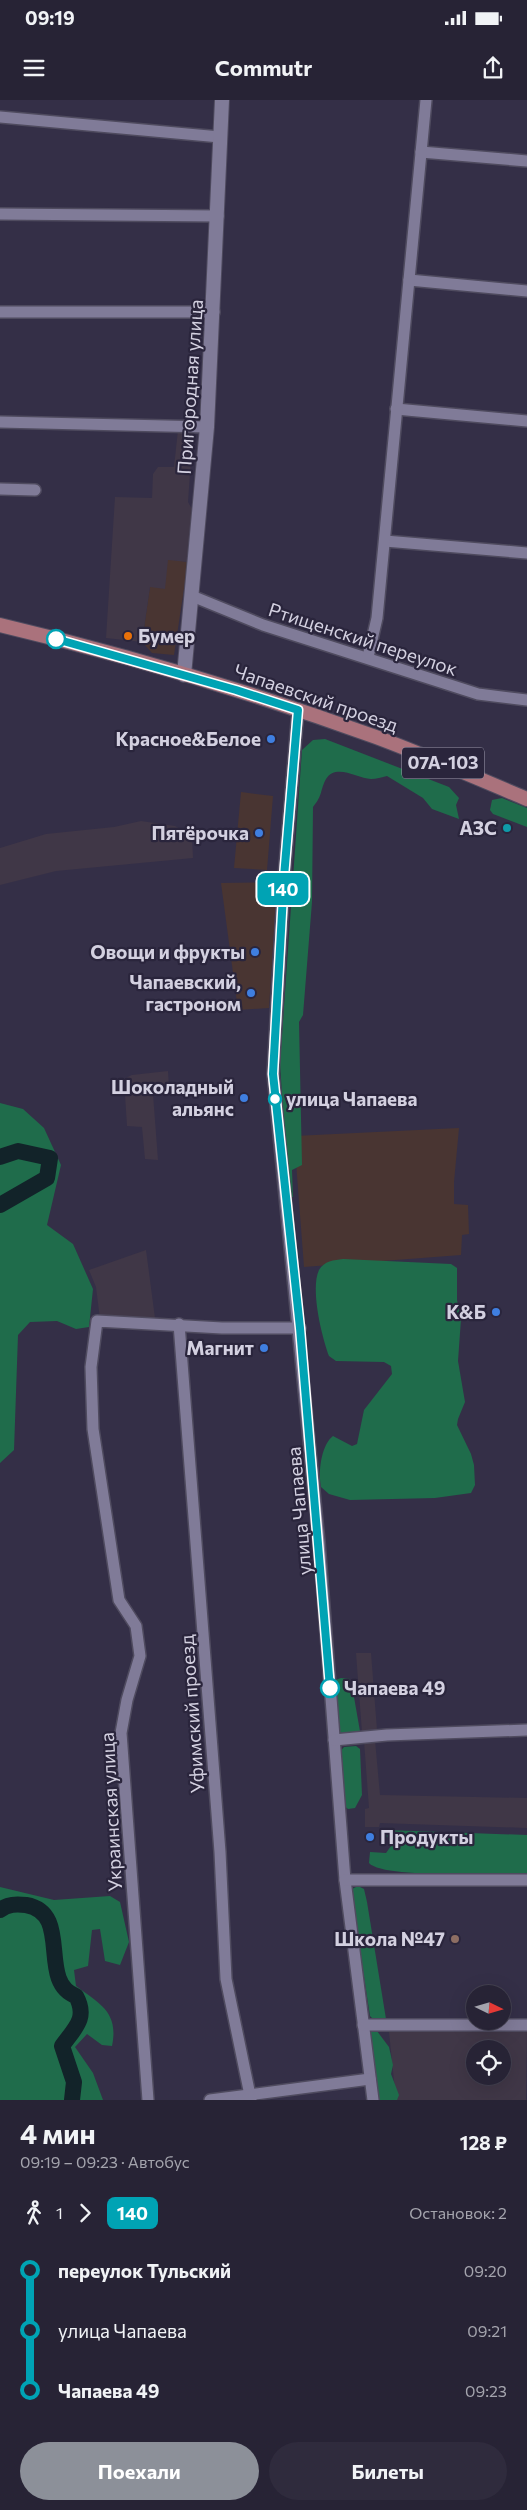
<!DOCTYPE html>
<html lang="ru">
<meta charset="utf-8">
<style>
body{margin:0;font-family:Commissioner,sans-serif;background:#2f2b3d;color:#f1f3f6;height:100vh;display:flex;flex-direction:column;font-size:19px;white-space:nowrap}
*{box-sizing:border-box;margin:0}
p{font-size:16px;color:#a4a4ad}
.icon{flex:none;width:28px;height:28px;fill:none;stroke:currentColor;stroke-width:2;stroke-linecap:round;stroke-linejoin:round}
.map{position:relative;height:2000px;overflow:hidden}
.drawer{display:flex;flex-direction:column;background:#272335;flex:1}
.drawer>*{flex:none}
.badge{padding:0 10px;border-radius:8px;font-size:18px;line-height:32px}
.needle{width:32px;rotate:95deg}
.tools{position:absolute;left:466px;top:1885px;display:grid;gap:10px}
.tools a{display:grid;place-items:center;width:45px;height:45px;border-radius:50%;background:#272335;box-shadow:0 5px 20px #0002,0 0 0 1px #434050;font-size:25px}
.map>.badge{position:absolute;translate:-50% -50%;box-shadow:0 0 0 2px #fff}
.legs{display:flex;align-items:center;gap:8px;height:55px;padding:0 20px;font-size:16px}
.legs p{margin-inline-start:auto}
.head{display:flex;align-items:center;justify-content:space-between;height:85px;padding:0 20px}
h1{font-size:28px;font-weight:700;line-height:38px}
.primary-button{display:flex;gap:10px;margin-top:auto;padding:10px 20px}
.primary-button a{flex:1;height:58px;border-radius:30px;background:#8c9099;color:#fff;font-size:20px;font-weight:700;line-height:58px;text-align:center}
.primary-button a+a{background:#2f2b3d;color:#f1f3f6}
ul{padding:0 20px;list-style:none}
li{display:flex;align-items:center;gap:18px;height:60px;font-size:19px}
li i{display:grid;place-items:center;width:8px;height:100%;margin:0 6px;background:currentColor}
li i::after{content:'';width:12px;height:12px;margin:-6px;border:4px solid;border-radius:50%;background:#272335}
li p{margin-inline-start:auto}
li:first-child i{background:linear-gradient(#0000 50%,currentColor 0)}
li:last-child i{background:linear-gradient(currentColor 50%,#0000 0)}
.status{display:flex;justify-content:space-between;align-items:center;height:35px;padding:0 25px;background:#272335;direction:ltr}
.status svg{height:14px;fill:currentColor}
header{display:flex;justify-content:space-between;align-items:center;height:65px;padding:0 20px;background:#272335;font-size:22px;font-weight:700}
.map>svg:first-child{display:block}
.commercial{fill:#493532}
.industrial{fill:#403747;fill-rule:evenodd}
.green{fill:#1f6c4b}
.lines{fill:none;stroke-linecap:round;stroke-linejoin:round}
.river{stroke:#122329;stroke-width:16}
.minor-casing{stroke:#4f4b5f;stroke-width:14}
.tertiary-casing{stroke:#4f4b5f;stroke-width:16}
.primary-casing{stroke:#4f4b5f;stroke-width:16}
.minor{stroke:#807b98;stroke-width:11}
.tertiary{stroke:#807b98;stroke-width:14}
.primary{stroke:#aa727c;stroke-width:14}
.line-1-casing{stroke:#fff;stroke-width:11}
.line-1{stroke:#00a3b4;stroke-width:8}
.food-dot{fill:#e8710a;stroke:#2a253c;stroke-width:2}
.stop-1-dot{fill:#fff;stroke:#00a3b4;stroke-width:2.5}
.shop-dot{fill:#3f7fe0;stroke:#2a253c;stroke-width:2}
.culture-dot{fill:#0f9aa8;stroke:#2a253c;stroke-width:2}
.education-dot{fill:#8d6e63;stroke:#2a253c;stroke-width:2}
.labels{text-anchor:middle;stroke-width:4.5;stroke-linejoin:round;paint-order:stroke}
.shield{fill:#2a253c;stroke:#a09daf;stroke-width:1}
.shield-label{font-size:18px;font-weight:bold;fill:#d3d0e0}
.street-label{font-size:19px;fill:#d3d0e0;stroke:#2a253c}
.poi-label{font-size:19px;font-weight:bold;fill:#d3d0e0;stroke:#2a253c;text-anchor:end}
.stop-label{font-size:19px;font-weight:bold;fill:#d3d0e0;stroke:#2a253c;text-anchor:start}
</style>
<div class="status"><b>09:19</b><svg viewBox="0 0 49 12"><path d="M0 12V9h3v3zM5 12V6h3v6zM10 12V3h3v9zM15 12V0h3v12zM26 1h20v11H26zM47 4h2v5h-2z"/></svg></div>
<header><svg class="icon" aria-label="menu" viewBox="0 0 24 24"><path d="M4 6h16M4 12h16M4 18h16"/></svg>Commutr<svg class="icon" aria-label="share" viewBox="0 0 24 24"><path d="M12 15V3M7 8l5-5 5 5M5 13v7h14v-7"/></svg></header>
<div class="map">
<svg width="527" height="2000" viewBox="0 0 527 2000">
<rect width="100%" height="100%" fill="#342f47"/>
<g class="commercial">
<polygon points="167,459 188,462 174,555 152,553 142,542 150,486"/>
<polygon points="241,692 273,696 267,770 234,768"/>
<polygon points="277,782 269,908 238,910 221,783"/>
<polygon points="459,1028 454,1082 454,1104 468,1105 469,1134 462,1135 461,1155 304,1167 294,1036"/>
</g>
<g class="industrial">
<polygon points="178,330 193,331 188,402 192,409 188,462 168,460 165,489 150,487 142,542 106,538 115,397 152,398 153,374 158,367 174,367"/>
<polygon points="141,721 175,726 192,736 193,758 56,771 0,785 0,748 46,734 114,727"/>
<polygon points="168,971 169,988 153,994 158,1060 145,1059 142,1027 127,1026 124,979 132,975"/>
<polygon points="146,1150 155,1218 100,1219 96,1187 89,1170"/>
<polygon points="356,1553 371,1553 377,1630 362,1632"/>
<polygon points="375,1640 380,1695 527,1698 527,1728 380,1723 379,1727 365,1727 365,1709 369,1708 364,1641"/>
<path d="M527 1929 526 2000H396L389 1932ZM475 1949H502V1976H475Z"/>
</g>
<g class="green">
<path d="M325 639 449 687 459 698 456 705 459 719 432 709 423 698 387 676C382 677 376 679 371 679 357 678 336 663 326 679 320 690 323 695 313 707L312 802 303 915 299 922 302 1065 292 1070 293 1097H289L280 964 302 650 313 640Z"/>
<polygon points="502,698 527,708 527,727 493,714 490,710 492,700"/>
<polygon points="0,1003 23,1009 44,1028 61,1065 47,1125 73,1144 93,1189 89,1227 76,1229 57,1221 30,1222 18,1235 14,1350 0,1363"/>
<path d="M343 1159 451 1164 457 1168V1200L461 1219 458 1261 465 1302 458 1319 457 1325 471 1354 474 1365 475 1385 471 1393 435 1398 350 1400 329 1394 321 1387C318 1373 321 1345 333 1336L352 1346 357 1344 364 1310 392 1274 391 1266 384 1262 336 1261 329 1256C322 1237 310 1189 319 1170 324 1161 334 1160 343 1159Z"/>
<polygon points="341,1578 350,1579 350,1593 354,1597 361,1637 338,1641 335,1580"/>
<polygon points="356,1646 360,1649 362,1695 355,1708 348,1709 341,1703 339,1653 344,1647"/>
<path d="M386 1730 527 1735V1773C500 1773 383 1779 369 1763L370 1752 386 1753 391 1746V1738L386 1737Z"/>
<polygon points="358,1786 364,1789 367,1802 386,1919 383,1921 375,1921 370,1916 351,1792 352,1789"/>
<path d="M0 1787 54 1800 110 1796 120 1802 129 1842 120 1865 105 1861 100 1829 92 1830 88 1866 74 1870 76 1886C100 1904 119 1912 112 1946L102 1945 87 1934 75 1947 93 1973 103 2000H0Z"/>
<polygon points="370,1929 377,1931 389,1947 393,1965 391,1974 399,1995 397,2000 379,2000"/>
</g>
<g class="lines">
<g class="river">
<polyline points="0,1057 18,1051 50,1058 47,1078 0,1105"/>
<path d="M0 1810C8 1804 16 1804 26 1805 73 1813 37 1882 76 1896 88 1918 75 1928 62 1946L74 1982 72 2000"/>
</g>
<defs>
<g id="minor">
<polyline points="0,17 220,37"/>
<polyline points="421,52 527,61"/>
<polyline points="0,114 218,116"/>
<polyline points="409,180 527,191"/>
<polyline points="0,212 214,212"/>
<polyline points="396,309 527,321"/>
<polyline points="0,322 207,327"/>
<polyline points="0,389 35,390"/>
<polyline points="385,441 527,453"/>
<polyline points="192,496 263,525 478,594 527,600"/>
<polyline points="368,557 377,518 426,0"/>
<polyline points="298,610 284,777 273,974 319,1442 345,1780 373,2000"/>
<polyline points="179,1224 220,1752 226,1879 251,2000"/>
<polyline points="334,1640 387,1635 527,1630"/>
<polyline points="345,1780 527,1780"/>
<polyline points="363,1925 527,1925"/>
<polyline points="148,2000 121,1633 127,1600 140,1556 136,1526 119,1500 93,1329 91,1267 97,1221 222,1228 300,1228"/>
<polyline points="210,2000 370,1979"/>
</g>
<polyline id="tertiary" points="184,575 207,327 222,0"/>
<path id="primary" d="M0 525C127 555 254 593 376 637 427 656 477 678 527 699"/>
</defs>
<use href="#minor" class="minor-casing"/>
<use href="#tertiary" class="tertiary-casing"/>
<use href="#primary" class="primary-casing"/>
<use href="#minor" class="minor"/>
<use href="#tertiary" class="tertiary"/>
<use href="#primary" class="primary"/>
</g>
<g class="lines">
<defs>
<polyline id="line-1" points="56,539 236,590 298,610 284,777 273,974 300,1228 330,1588"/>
</defs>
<use href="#line-1" class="line-1-casing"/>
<use href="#line-1" class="line-1"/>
</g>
<circle class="food-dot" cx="128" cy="536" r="5"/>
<g class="stop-1-dot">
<circle cx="56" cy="539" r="9"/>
<circle cx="275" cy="999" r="6"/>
<circle cx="330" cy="1588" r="9"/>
</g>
<g class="shop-dot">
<circle cx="271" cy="639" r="5"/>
<circle cx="259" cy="733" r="5"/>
<circle cx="255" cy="852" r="5"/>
<circle cx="251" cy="893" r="5"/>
<circle cx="244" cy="998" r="5"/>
<circle cx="496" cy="1212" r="5"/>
<circle cx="264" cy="1248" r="5"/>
<circle cx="370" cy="1737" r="5"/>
</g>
<circle class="culture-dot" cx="507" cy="728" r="5"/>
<circle class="education-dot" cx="455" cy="1839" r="5"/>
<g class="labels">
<rect class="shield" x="402" y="647.5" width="82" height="31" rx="4"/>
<g class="shield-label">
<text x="443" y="669">07А-103</text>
</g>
<g class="street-label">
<text transform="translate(190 287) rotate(-86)" y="7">Пригородная улица</text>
<text transform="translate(363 539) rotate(18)" y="7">Ртищенский переулок</text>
<text transform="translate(316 598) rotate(19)" y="7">Чапаевский проезд</text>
<text transform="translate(299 1411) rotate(-95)" y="7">улица Чапаева</text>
<text transform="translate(192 1614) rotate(-94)" y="7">Уфимский проезд</text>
<text transform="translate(111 1712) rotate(-93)" y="7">Украинская улица</text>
</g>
<g class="poi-label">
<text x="138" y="543" text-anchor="start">Бумер</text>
<text x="261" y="646">Красное&amp;Белое</text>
<text x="497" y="735">АЗС</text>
<text x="249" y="740">Пятёрочка</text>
<text x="245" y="859">Овощи и фрукты</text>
<text x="241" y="889">Чапаевский,<tspan x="241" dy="22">гастроном</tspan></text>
<text x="234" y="994">Шоколадный<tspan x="234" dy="22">альянс</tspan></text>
<text x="486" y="1219">К&amp;Б</text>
<text x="254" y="1255">Магнит</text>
<text x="380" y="1744" text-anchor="start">Продукты</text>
<text x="445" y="1846">Школа №47</text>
</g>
<g class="stop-label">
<text x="286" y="1006">улица Чапаева</text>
<text x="344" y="1595">Чапаева 49</text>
</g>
</g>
</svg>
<div class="tools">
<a><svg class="needle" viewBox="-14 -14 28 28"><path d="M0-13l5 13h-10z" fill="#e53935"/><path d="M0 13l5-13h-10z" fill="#a4a4ad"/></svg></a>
<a><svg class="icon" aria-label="locate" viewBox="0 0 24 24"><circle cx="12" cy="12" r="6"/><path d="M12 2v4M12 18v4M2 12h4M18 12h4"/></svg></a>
</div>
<b class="badge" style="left:283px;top:789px;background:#00a3b4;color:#fff">140</b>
</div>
<section class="drawer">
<div class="head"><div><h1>4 мин</h1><p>09:19 – 09:23 · Автобус</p></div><b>128 ₽</b></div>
<div class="legs"><svg class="icon" aria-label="walk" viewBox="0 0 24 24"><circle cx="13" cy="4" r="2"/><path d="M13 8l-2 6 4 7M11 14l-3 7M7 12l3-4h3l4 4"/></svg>1<svg class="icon" aria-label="forward" viewBox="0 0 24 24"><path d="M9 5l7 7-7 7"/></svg><b class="badge" style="background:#00a3b4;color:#fff">140</b><p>Остановок: 2</p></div>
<ul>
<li><i style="color:#00a3b4"></i><b>переулок Тульский</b><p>09:20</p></li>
<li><i style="color:#00a3b4"></i><span>улица Чапаева</span><p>09:21</p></li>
<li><i style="color:#00a3b4"></i><b>Чапаева 49</b><p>09:23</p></li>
</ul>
<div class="primary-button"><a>Поехали</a><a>Билеты</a></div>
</section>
